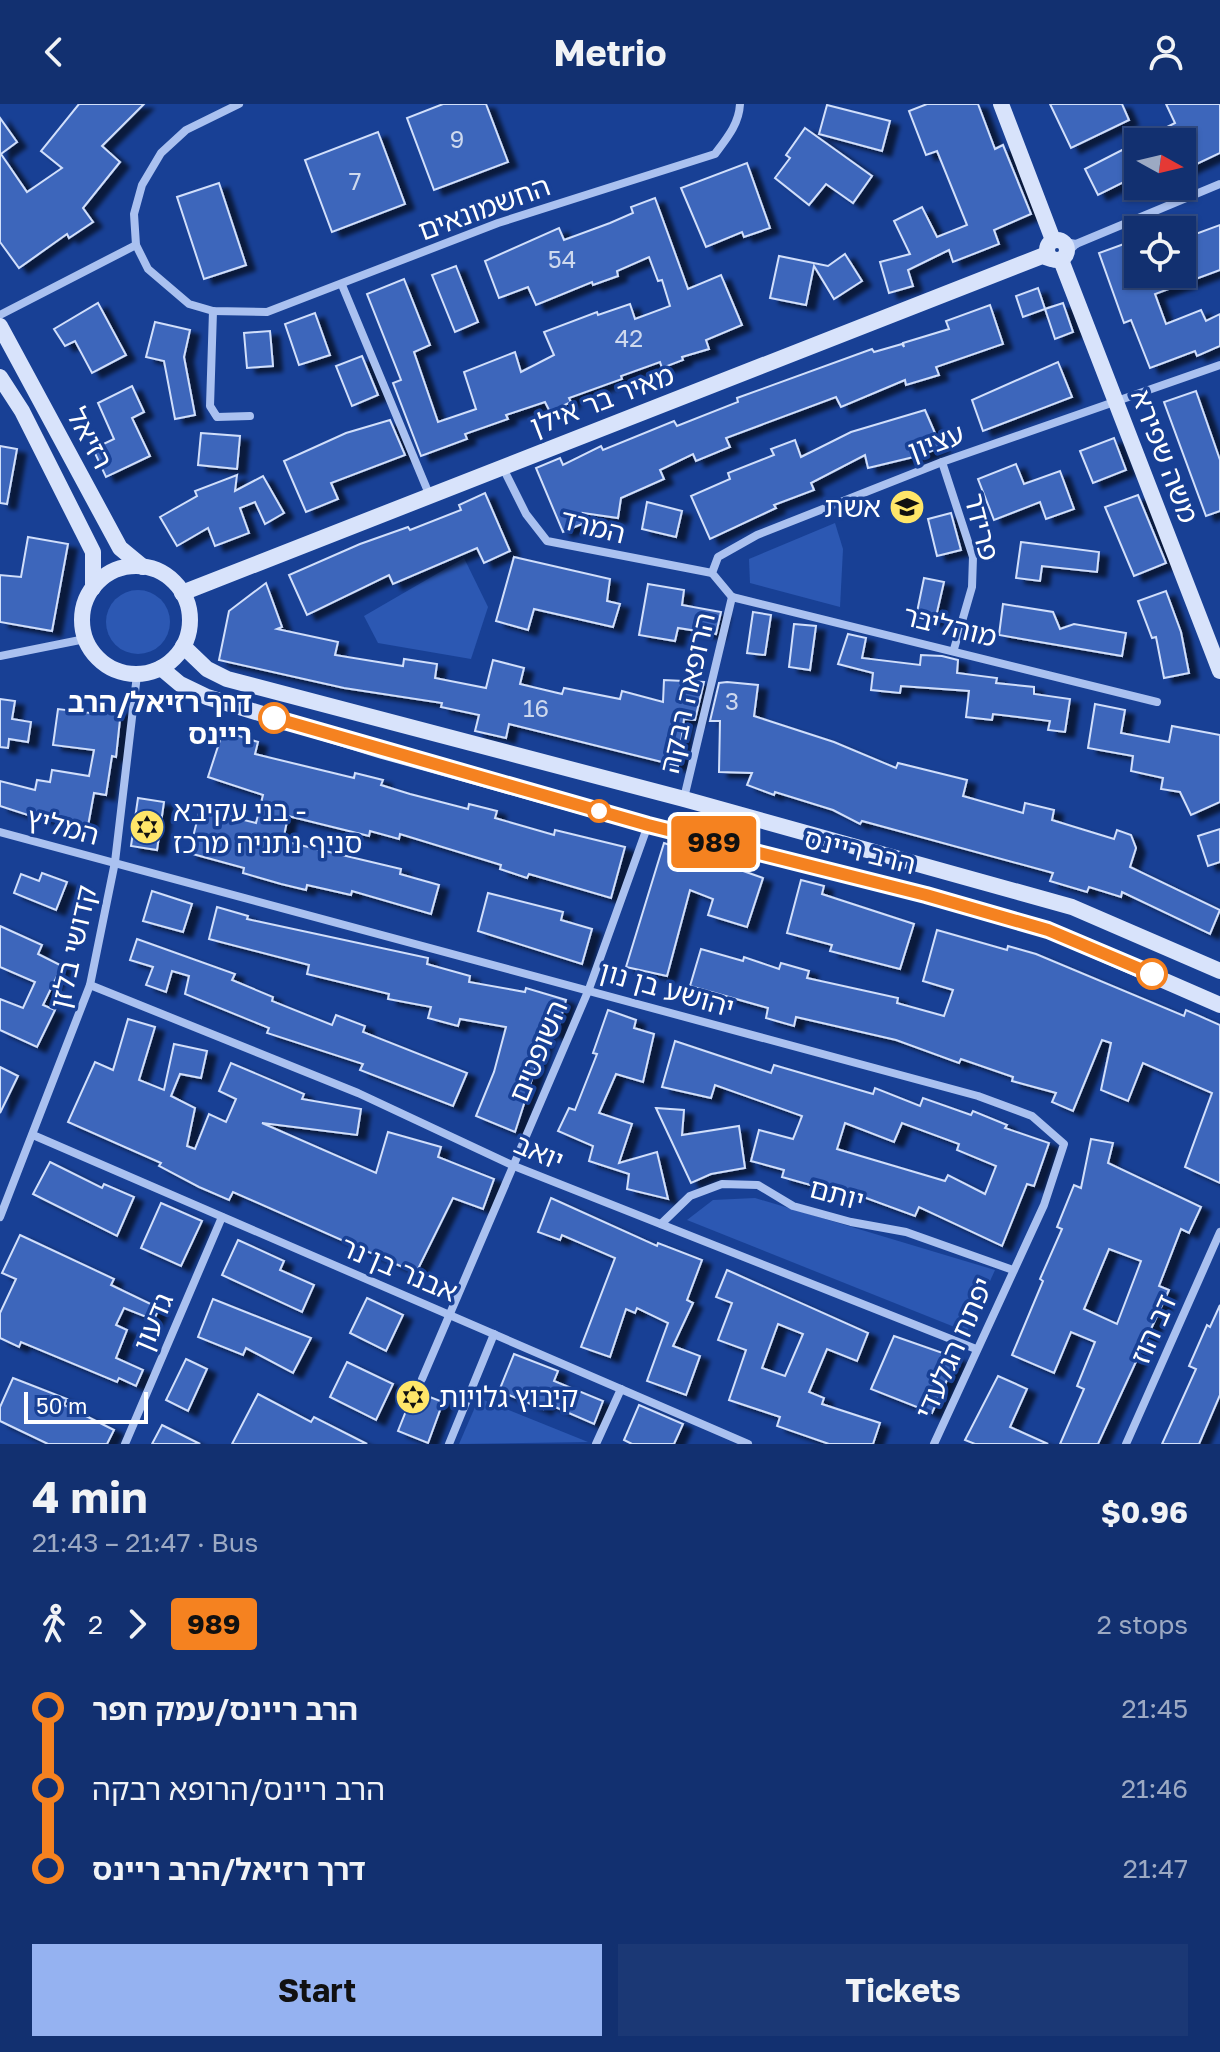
<!DOCTYPE html>
<meta charset="utf-8">
<style>
body{margin:0;font-family:"Golos Text","Noto Sans Hebrew",sans-serif;background:#1b3875;color:#f1f3f6;height:100vh;display:flex;flex-direction:column;font-size:30px;white-space:nowrap}
*{box-sizing:border-box;margin:0}
p{font-size:26px;color:#9ca9c3}
.icon{flex:none;width:44px;height:44px;fill:none;stroke:currentColor;stroke-width:2;stroke-linecap:round;stroke-linejoin:round}
.map{position:relative;height:1340px;overflow:hidden}
.drawer{display:flex;flex-direction:column;background:#123070;flex:1}
.drawer>*{flex:none}
.badge{padding:0 16px;border-radius:6px;font-size:28px;line-height:52px}
.needle{width:52px;rotate:98deg}
.fabs{position:absolute;left:1124px;top:24px;display:grid;gap:16px}
.fabs a{display:grid;place-items:center;width:72px;height:72px;border-radius:0px;background:#123070;box-shadow:0 2px 6px #0004,0 0 0 2px #314b83;font-size:40px}
.scale{position:absolute;left:24px;bottom:20px;width:124px;box-sizing:border-box;padding-left:8px;border:4px solid #fff;border-top:0;font-size:22px;line-height:28px;white-space:nowrap;color:#fff;-webkit-text-stroke:6px #184095;paint-order:stroke}
.map>.badge{position:absolute;translate:-50% -50%;box-shadow:0 0 0 4px #fff}
.legs{display:flex;align-items:center;gap:12px;height:88px;padding:0 32px;font-size:26px}
.legs p{margin-inline-start:auto}
.headline{display:flex;align-items:center;justify-content:space-between;height:136px;padding:0 32px}
h1{font-size:44px;font-weight:700;line-height:60px}
.button{display:flex;gap:16px;margin-top:auto;padding:16px 32px}
.button a{flex:1;height:92px;border-radius:0px;background:#95b2f1;color:#111;font-size:32px;font-weight:700;line-height:92px;text-align:center}
.button a+a{background:#1b3875;color:#f1f3f6}
ul{padding:0 32px;list-style:none}
li{display:flex;align-items:center;gap:28px;height:80px;font-size:30px}
li i{display:grid;place-items:center;width:12px;height:100%;margin:0 10px;background:currentColor}
li i::after{content:'';width:20px;height:20px;margin:-10px;border:6px solid;border-radius:50%;background:#123070}
li p{margin-inline-start:auto}
li:first-child i{background:linear-gradient(#0000 50%,currentColor 0)}
li:last-child i{background:linear-gradient(currentColor 50%,#0000 0)}
header{display:flex;justify-content:space-between;align-items:center;height:104px;padding:0 32px;background:#123070;font-size:36px;font-weight:700}
.map>svg:first-child{display:block}
.green{fill:#2c58b3}
.building{fill:#3d66bb;stroke:#d1dffb;stroke-width:2;fill-rule:evenodd;filter:url(#shadow)}
.lines{fill:none;stroke-linecap:round;stroke-linejoin:round}
.street{stroke:#aac1f0;stroke-width:8}
.secondary{stroke:#d8e3fb;stroke-width:16}
.line-1-casing{stroke:#fff;stroke-width:18}
.line-1{stroke:#f58220;stroke-width:12}
.stop-1-dot{fill:#fff;stroke:#f58220;stroke-width:4}
.labels{text-anchor:middle;stroke-width:7;stroke-linejoin:round;paint-order:stroke}
.number-label{font-size:24px;fill:#ced9ee}
.street-label{font-size:28px;fill:#fff;stroke:#184095}
.poi-label{font-size:28px;fill:#fff;stroke:#184095;text-anchor:start}
.stop-label{font-size:28px;font-weight:bold;fill:#fff;stroke:#184095;text-anchor:end}
</style>
<header><svg class="icon" aria-label="back" viewBox="0 0 24 24"><path d="M15 5l-7 7 7 7"/></svg>Metrio<svg class="icon" aria-label="person" viewBox="0 0 24 24"><circle cx="12" cy="8" r="4"/><path d="M4 21q1-7 8-7t8 7"/></svg></header>
<div class="map">
<svg width="1220" height="1340" viewBox="0 0 1220 1340">
<defs>
<filter id="shadow"><feDropShadow dx="9" dy="5" stdDeviation="2" flood-color="#0009"/></filter>
</defs>
<rect width="100%" height="100%" fill="#184095"/>
<g class="green">
<polygon points="835,419 843,445 840,503 750,479 749,455"/>
<polygon points="464,454 488,503 471,555 378,539 364,512"/>
<circle cx="138" cy="518" r="32"/>
<polygon points="755,1094 995,1166 967,1228 687,1116 713,1096"/>
<polygon points="479,1294 588,1338 459,1340"/>
</g>
<g class="building">
<polygon points="79,0 144,0 102,42 120,58 83,104 93,118 69,134 67,130 19,164 0,138 0,14 17,38 1,50 27,88 62,64 41,47"/>
<polygon points="443,0 486,0 508,58 434,86 407,14"/>
<polygon points="927,0 978,0 995,45 1003,41 1031,110 994,126 999,140 953,158 949,146 908,166 913,182 889,189 880,158 910,150 894,117 922,103 937,133 967,121 937,47 926,51 909,7"/>
<polygon points="1050,0 1122,0 1129,16 1071,44"/>
<polygon points="1166,0 1220,0 1220,49 1182,67 1182,38 1138,38 1138,71 1098,91 1085,65 1175,19"/>
<polygon points="827,1 890,17 882,47 819,30"/>
<polygon points="805,24 872,72 853,99 826,80 809,101 775,74 790,54 786,51"/>
<polygon points="378,28 405,100 332,128 305,56"/>
<polygon points="747,59 770,124 744,133 742,128 706,143 681,84"/>
<polygon points="219,79 246,161 204,175 177,93"/>
<polygon points="655,94 688,185 721,171 742,221 706,236 709,245 682,253 683,256 662,264 660,258 621,272 622,275 569,294 571,298 550,308 545,298 506,311 508,315 465,330 467,335 421,352 393,279 401,276 367,190 404,175 430,241 414,248 438,318 476,305 464,268 515,248 521,268 554,251 544,228 597,208 598,211 630,200 635,215 670,202 662,176 658,177 649,153 617,167 618,172 593,181 592,178 536,201 528,183 499,194 485,157 559,124 564,136 610,119 633,109 631,103"/>
<polygon points="1220,121 1220,166 1155,190 1166,220 1201,206 1206,217 1220,210 1220,242 1197,252 1195,247 1150,264 1131,216 1124,219 1099,149 1135,136 1138,170 1182,170 1182,135"/>
<polygon points="845,150 862,177 834,195 814,162 806,201 770,194 779,152 828,162"/>
<polygon points="456,162 478,218 455,228 432,171"/>
<polygon points="1038,184 1045,205 1023,213 1016,192"/>
<polygon points="98,199 126,251 92,269 75,237 65,242 54,225"/>
<polygon points="1063,199 1073,228 1055,235 1045,205"/>
<polygon points="990,201 1003,240 936,263 939,271 906,281 905,276 841,303 836,293 726,334 730,343 696,357 693,350 660,366 664,375 621,394 618,414 583,409 587,418 563,428 536,364 560,354 563,361 601,342 603,346 674,317 677,322 738,298 737,294 872,245 874,248 902,240 904,243 903,239 949,225 946,217"/>
<polygon points="315,209 330,251 299,261 285,220"/>
<polygon points="155,218 190,226 184,253 195,311 175,315 164,257 146,253"/>
<polygon points="270,227 273,262 247,264 244,229"/>
<polygon points="362,252 378,291 352,302 336,262"/>
<polygon points="1058,258 1072,293 983,327 972,296"/>
<polygon points="132,282 144,308 132,314 150,352 106,373 93,345 114,335 98,299"/>
<polygon points="1196,287 1220,356 1220,407 1206,412 1164,298"/>
<polygon points="925,306 941,343 922,351 868,364 865,351 811,379 814,386 774,401 776,404 710,435 691,392 730,375 728,369 774,351 771,345 795,336 801,353 851,328"/>
<polygon points="390,316 405,351 331,379 338,395 306,408 284,357 346,329"/>
<polygon points="201,329 240,332 237,365 198,361"/>
<polygon points="1114,334 1126,366 1093,379 1080,347"/>
<polygon points="0,342 17,345 7,400 0,399"/>
<polygon points="1016,360 1024,380 1060,367 1074,405 1046,415 1040,398 994,416 978,375"/>
<polygon points="237,371 235,387 263,372 284,409 265,420 255,398 240,404 249,429 215,442 208,424 177,442 160,413 197,392 195,387"/>
<polygon points="485,389 510,447 484,459 477,444 393,480 389,471 307,511 289,471 360,440 408,423 410,426 461,406 459,401"/>
<polygon points="1138,391 1166,459 1134,472 1105,403"/>
<polygon points="647,398 682,407 676,433 642,425"/>
<polygon points="951,409 961,446 937,452 928,415"/>
<polygon points="28,433 68,440 52,527 0,518 0,471 21,473"/>
<polygon points="1021,438 1099,448 1097,468 1042,462 1040,477 1016,474"/>
<polygon points="514,453 610,475 607,497 620,500 613,523 534,505 528,526 496,517"/>
<polygon points="924,474 944,478 935,517 916,513"/>
<polygon points="266,479 282,523 277,525 338,538 335,551 403,562 404,555 437,560 435,574 486,584 493,556 524,564 520,580 562,590 564,584 620,595 622,587 663,598 664,576 704,578 695,616 684,615 678,662 509,620 506,634 475,627 479,611 441,603 442,599 344,584 219,556 229,507"/>
<polygon points="648,480 684,486 682,501 721,508 716,530 678,524 675,537 639,531"/>
<polygon points="1166,487 1181,528 1189,569 1164,574 1156,533 1152,534 1138,497"/>
<polygon points="1003,500 1053,508 1060,525 1074,520 1126,529 1122,552 999,531"/>
<polygon points="753,508 771,511 765,551 747,549"/>
<polygon points="794,520 816,522 810,566 789,563"/>
<polygon points="848,530 866,534 862,554 920,561 921,551 942,552 958,556 957,569 997,574 996,579 1034,583 1034,590 1070,595 1065,628 1048,626 1050,617 993,610 992,616 966,613 969,587 901,582 900,589 871,586 873,569 838,560"/>
<polygon points="727,578 758,581 754,612 834,638 896,664 898,659 967,676 963,692 1023,709 1025,699 1054,706 1052,716 1114,735 1117,726 1131,731 1136,744 1130,763 1220,806 1210,830 1122,788 1121,793 1089,783 1087,788 1050,777 1053,769 862,717 860,720 833,706 775,688 774,691 747,681 752,669 719,668 720,617 710,617 719,579"/>
<polygon points="0,595 15,597 12,615 31,618 28,638 9,635 8,644 0,643"/>
<polygon points="1095,600 1125,606 1121,629 1169,638 1172,622 1220,631 1220,698 1191,711 1180,688 1161,685 1163,674 1131,667 1133,652 1088,644"/>
<polygon points="99,603 121,606 116,653 112,652 106,691 94,689 88,722 31,712 0,702 0,677 35,686 37,676 50,678 52,666 89,672 94,646 53,641 58,605 98,610"/>
<polygon points="223,627 258,638 255,650 354,674 355,669 383,676 381,681 410,690 468,705 469,700 497,707 495,714 554,731 555,726 625,743 611,794 529,770 527,774 500,765 501,761 400,730 399,735 370,727 369,732 288,712 283,737 401,765 400,770 439,781 431,810 352,787 351,791 307,781 306,786 281,780 243,769 244,764 189,749 200,705 256,719 263,691 208,673"/>
<polygon points="138,694 164,698 157,746 131,742"/>
<polygon points="1220,725 1220,758 1208,762 1198,732"/>
<polygon points="664,739 763,774 747,823 708,811 713,795 690,786 667,872 626,863"/>
<polygon points="42,769 67,778 56,806 14,789 21,770 39,777"/>
<polygon points="801,776 824,782 822,790 914,820 900,865 830,847 832,841 787,829"/>
<polygon points="152,787 192,800 183,828 143,817"/>
<polygon points="488,789 563,808 561,816 592,825 582,860 478,827"/>
<polygon points="217,803 248,812 247,815 428,854 427,860 470,872 469,878 525,888 526,884 566,896 556,931 547,928 515,1028 476,1012 494,968 506,923 460,915 458,922 428,914 431,903 388,895 389,890 307,870 309,861 209,835"/>
<polygon points="0,822 42,841 38,850 62,862 43,901 55,906 37,943 0,926 0,895 23,904 35,878 0,863"/>
<polygon points="937,826 1007,846 1008,842 1036,850 1184,912 1186,906 1220,921 1220,1079 1185,1063 1212,989 1143,959 1128,997 1101,986 1111,939 1102,936 1073,1007 1052,998 1056,989 1012,977 1013,973 961,955 959,959 896,936 796,913 794,922 766,914 768,904 690,882 701,845 743,857 744,853 779,865 781,859 809,867 807,874 898,894 897,899 944,912 953,886 923,877"/>
<polygon points="137,835 235,870 232,876 273,893 272,897 332,921 336,911 365,922 363,928 467,969 453,1002 360,966 363,960 267,929 269,924 185,890 189,872 172,867 166,888 146,881 153,863 130,856"/>
<polygon points="608,906 636,916 634,924 654,930 643,978 616,970 599,1009 632,1020 619,1059 657,1048 668,1095 627,1085 629,1070 589,1057 593,1042 558,1027 569,1004 575,1006 597,950 593,949"/>
<polygon points="128,915 155,923 139,976 164,986 174,940 207,947 201,974 180,970 171,992 195,1004 187,1042 195,1045 209,1010 226,1018 236,995 219,987 231,959 304,990 302,995 361,1005 357,1031 262,1019 376,1069 388,1028 441,1043 438,1053 494,1075 483,1105 453,1094 416,1169 233,1088 229,1096 199,1083 159,1062 161,1059 68,1018 95,958 113,966"/>
<path d="M675 937 771 969 774 961 873 990 875 984 920 1002 923 994 971 1011 973 1007 1007 1021 1005 1024 1049 1039 1034 1082 1027 1080 1002 1142 919 1103 915 1112 847 1087 822 1080 821 1084 782 1073 784 1066 751 1057 759 1026 793 1035 802 1012 715 981 711 994 662 983ZM845 1019 894 1038 902 1019 959 1040 957 1046 996 1062 985 1090 948 1071 945 1077 837 1045Z"/>
<polygon points="0,963 18,972 0,1009"/>
<polygon points="656,1004 684,1006 682,1031 739,1022 745,1064 711,1070 691,1079"/>
<path d="M1091 1035 1113 1039 1108 1059 1201 1103 1189 1129 1181 1125 1159 1182 1169 1186 1098 1340H1060L1084 1285 1077 1282 1095 1238 1071 1228 1054 1269 1012 1251 1043 1177 1040 1175 1062 1125 1057 1123 1074 1081 1081 1084ZM1109 1145 1141 1157 1117 1220 1084 1205Z"/>
<polygon points="50,1058 102,1084 104,1080 134,1093 117,1132 33,1090"/>
<polygon points="551,1094 657,1142 658,1139 702,1156 687,1196 693,1199 673,1242 700,1252 686,1291 647,1277 668,1219 637,1204 635,1209 626,1205 610,1253 581,1243 615,1154 562,1131 560,1136 538,1128"/>
<polygon points="161,1099 202,1117 181,1162 141,1144"/>
<polygon points="20,1131 114,1175 111,1181 159,1204 154,1216 124,1204 116,1221 127,1226 116,1254 143,1266 136,1282 119,1274 117,1278 21,1238 19,1243 0,1234 0,1209 16,1175 2,1169"/>
<polygon points="238,1136 284,1157 280,1166 314,1181 302,1208 222,1171"/>
<path d="M727 1166 868 1229 857 1257 827 1245 809 1288 824 1294 822 1300 880 1319 873 1340H829L777 1322 780 1313 729 1296 746 1246 718 1236 732 1199 716 1193ZM778 1220 803 1230 785 1272 762 1264Z"/>
<polygon points="367,1194 403,1211 386,1247 350,1229"/>
<polygon points="213,1195 311,1234 293,1269 246,1244 243,1251 198,1233"/>
<polygon points="1220,1201 1220,1291 1199,1340 1162,1340 1196,1265 1189,1262 1207,1221 1210,1223"/>
<polygon points="894,1232 957,1254 932,1309 871,1285"/>
<polygon points="514,1250 558,1267 554,1277 603,1297 594,1320 546,1299 543,1305 499,1287"/>
<polygon points="186,1255 207,1265 188,1307 166,1296"/>
<polygon points="347,1258 393,1280 376,1316 330,1293"/>
<polygon points="998,1272 1027,1285 1010,1323 1048,1340 975,1340 965,1336"/>
<polygon points="13,1274 67,1295 64,1301 114,1326 107,1340 48,1340 0,1317 0,1303"/>
<polygon points="414,1287 443,1298 428,1339 398,1327"/>
<polygon points="258,1290 311,1318 314,1313 367,1340 232,1340"/>
<polygon points="639,1301 683,1320 674,1340 632,1340 624,1336"/>
<polygon points="162,1321 200,1340 152,1340"/>
</g>
<g class="lines">
<g class="street">
<path d="M239 0 186 26 161 49 142 81 134 110 136 141 148 165 189 200 213 207 267 208 498 119 715 50C727 34 739 20 740 0"/>
<polyline points="1064,138 1076,140"/>
<polyline points="1068,148 1076,140 1220,80"/>
<polyline points="342,181 429,390"/>
<polyline points="213,207 210,302 217,313 250,312"/>
<polyline points="0,211 136,141"/>
<polyline points="942,358 973,453 972,483 954,545"/>
<polyline points="503,364 526,410 547,437 712,469"/>
<polyline points="732,493 712,469 718,453 757,431 942,358 1220,261"/>
<polyline points="732,493 1157,598"/>
<polyline points="0,552 85,535"/>
<polyline points="684,694 732,493"/>
<polyline points="0,728 978,992 1032,1012 1064,1040 1044,1101 934,1340"/>
<polyline points="90,881 358,989 514,1062 976,1245"/>
<polyline points="33,1031 748,1340"/>
<polyline points="0,1113 90,881 115,758 137,571"/>
<polyline points="661,1120 690,1092 722,1080 758,1081 793,1102 851,1118 906,1128 1013,1166"/>
<polyline points="422,1275 589,885 648,721"/>
<polyline points="125,1340 222,1113"/>
<polyline points="449,1340 494,1230"/>
<polyline points="596,1340 621,1285"/>
<polyline points="1126,1340 1220,1128"/>
</g>
<g class="secondary">
<polyline points="1001,0 1053,136"/>
<circle cx="1057" cy="146" r="10"/>
<polyline points="1061,156 1220,567"/>
<polyline points="0,222 120,444 143,463"/>
<polyline points="0,273 22,307 93,448 93,484"/>
<circle cx="136" cy="516" r="54"/>
<polyline points="182,489 1042,152 1051,155"/>
<polyline points="183,542 207,565 227,575 684,695 1072,803 1220,867"/>
<polyline points="161,564 180,580 207,593 383,647 648,721 926,791 1048,826 1220,901"/>
</g>
</g>
<g class="lines">
<defs>
<polyline id="line-1" points="274,614 648,721 926,791 1048,826 1152,870"/>
</defs>
<use href="#line-1" class="line-1-casing"/>
<use href="#line-1" class="line-1"/>
</g>
<defs>
<symbol id="school-disc" viewBox="-11 -11 22 22"><circle r="9.5" fill="#ffe669" stroke="#184095"/><path d="M0-5L7-2L0 1L-7-2ZM-4 1L0 2.5L4 1V4Q0 6-4 4Z" fill="#111"/></symbol>
<symbol id="synagogue-disc" viewBox="-11 -11 22 22"><circle r="9.5" fill="#ffe669" stroke="#184095"/><path d="M0-6.5L5.6 3.2H-5.6ZM0 6.5L5.6-3.2H-5.6Z" fill="#111"/></symbol>
</defs>
<g fill-rule="evenodd">
<use href="#school-disc" x="887" y="383" width="40" height="40"/>
<use href="#synagogue-disc" x="127" y="703" width="40" height="40"/>
<use href="#synagogue-disc" x="393" y="1273" width="40" height="40"/>
</g>
<g class="stop-1-dot">
<circle cx="274" cy="614" r="14"/>
<circle cx="599" cy="707" r="10"/>
<circle cx="1152" cy="870" r="14"/>
</g>
<g class="labels">
<g class="number-label">
<text x="457" y="44">9</text>
<text x="355" y="86">7</text>
<text x="562" y="164">54</text>
<text x="629" y="243">42</text>
<text x="732" y="606">3</text>
<text x="536" y="613">16</text>
</g>
<g class="street-label">
<text transform="translate(484 104) rotate(-20)" y="10">החשמונאים</text>
<text transform="translate(602 296) rotate(-21)" y="10">מאיר בר אילן</text>
<text transform="translate(90 334) rotate(62)" y="10">רזיאל</text>
<text transform="translate(936 338) rotate(-20)" y="10">עציון</text>
<text transform="translate(1165 352) rotate(69)" y="10">משה שפירא</text>
<text transform="translate(593 422) rotate(14)" y="10">המרד</text>
<text transform="translate(982 423) rotate(76)" y="10">פרידר</text>
<text transform="translate(950 522) rotate(14)" y="10">מוהליבר</text>
<text transform="translate(687 589) rotate(-77)" y="10">הרופאה רבקה</text>
<text transform="translate(63 722) rotate(15)" y="10">המליץ</text>
<text transform="translate(860 747) rotate(14)" y="10">הרב ריינס</text>
<text transform="translate(73 843) rotate(-77)" y="10">קדושי בלזן</text>
<text transform="translate(667 885) rotate(16)" y="10">יהושע בן נון</text>
<text transform="translate(538 947) rotate(-67)" y="10">השופטים</text>
<text transform="translate(539 1048) rotate(23)" y="10">יואב</text>
<text transform="translate(837 1090) rotate(15)" y="10">יותם</text>
<text transform="translate(399 1165) rotate(23)" y="10">אבנר בן נר</text>
<text transform="translate(153 1218) rotate(-67)" y="10">גדעון</text>
<text transform="translate(1153 1225) rotate(-66)" y="10">דב הוז</text>
<text transform="translate(954 1244) rotate(-66)" y="10">יפתח הגלעדי</text>
</g>
<g class="poi-label">
<text x="881" y="413" text-anchor="end">אשת</text>
<text x="173" y="717">בני עקיבא -<tspan x="173" dy="32">סניף נתניה מרכז</tspan></text>
<text x="439" y="1303">קיבוץ גלויות</text>
</g>
<g class="stop-label">
<text x="252" y="608">דרך רזיאל/הרב<tspan x="252" dy="32">ריינס</tspan></text>
</g>
</g>
</svg>
<div class="fabs">
<a><svg class="needle" viewBox="-14 -14 28 28"><path d="M0-13l5 13h-10z" fill="#e53935"/><path d="M0 13l5-13h-10z" fill="#9ca9c3"/></svg></a>
<a><svg class="icon" aria-label="locate" viewBox="0 0 24 24"><circle cx="12" cy="12" r="6"/><path d="M12 2v4M12 18v4M2 12h4M18 12h4"/></svg></a>
</div>
<div class="scale">50 m</div>
<b class="badge" style="left:714px;top:738px;background:#f58220;color:#111">989</b>
</div>
<section class="drawer">
<div class="headline"><div><h1>4 min</h1><p>21:43 – 21:47 · Bus</p></div><b>$0.96</b></div>
<div class="legs"><svg class="icon" aria-label="walk" viewBox="0 0 24 24"><circle cx="13" cy="4" r="2"/><path d="M13 8l-2 6 4 7M11 14l-3 7M7 12l3-4h3l4 4"/></svg>2<svg class="icon" aria-label="forward" viewBox="0 0 24 24"><path d="M9 5l7 7-7 7"/></svg><b class="badge" style="background:#f58220;color:#111">989</b><p>2 stops</p></div>
<ul>
<li><i style="color:#f58220"></i><b>הרב ריינס/עמק חפר</b><p>21:45</p></li>
<li><i style="color:#f58220"></i><span>הרב ריינס/הרופא רבקה</span><p>21:46</p></li>
<li><i style="color:#f58220"></i><b>דרך רזיאל/הרב ריינס</b><p>21:47</p></li>
</ul>
<div class="button"><a>Start</a><a>Tickets</a></div>
</section>
